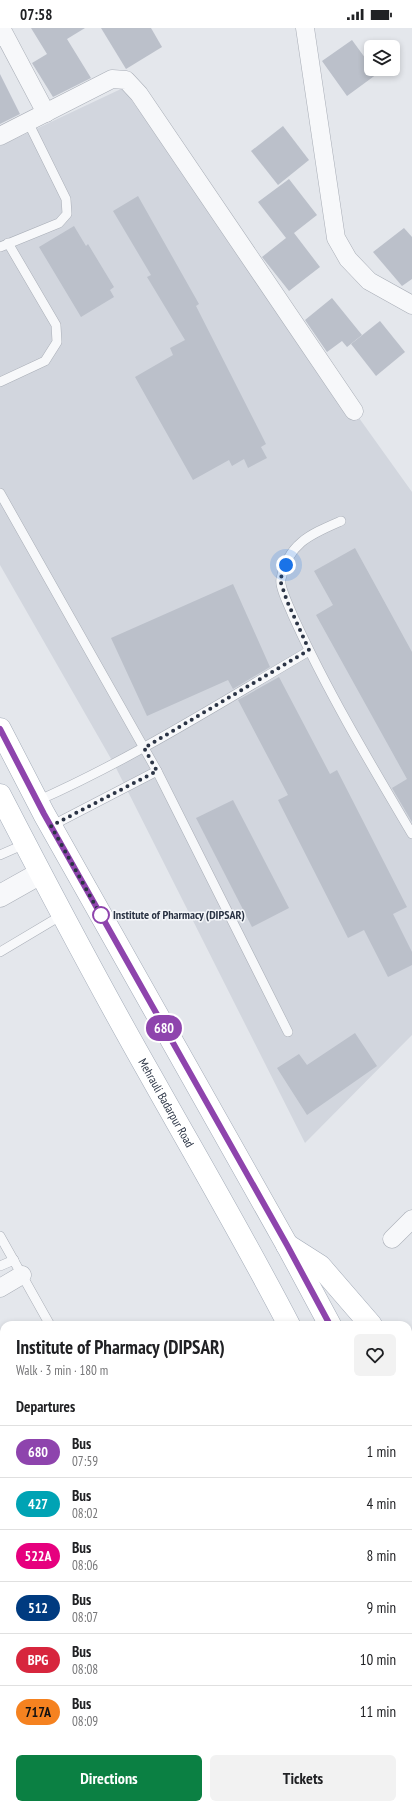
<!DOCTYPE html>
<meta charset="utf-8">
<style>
body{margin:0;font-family:"PT Sans Narrow",sans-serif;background:#f2f2f2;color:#202124;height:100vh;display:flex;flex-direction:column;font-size:15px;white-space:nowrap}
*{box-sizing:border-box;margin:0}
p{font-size:13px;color:#757577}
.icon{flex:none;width:22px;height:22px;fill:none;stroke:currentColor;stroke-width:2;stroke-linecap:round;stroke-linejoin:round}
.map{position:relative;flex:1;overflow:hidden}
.details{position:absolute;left:0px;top:1293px;width:412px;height:488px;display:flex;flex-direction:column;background:#fff;border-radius:12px 12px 0 0;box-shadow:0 2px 6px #0003}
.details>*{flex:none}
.badge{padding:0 8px;border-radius:13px;font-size:14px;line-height:26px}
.controls{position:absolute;left:364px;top:12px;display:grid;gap:8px}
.controls a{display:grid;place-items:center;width:36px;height:36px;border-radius:6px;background:#fff;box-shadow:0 2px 6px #0003;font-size:20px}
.you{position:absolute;width:20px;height:20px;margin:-10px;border:3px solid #fff;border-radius:50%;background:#1a73e8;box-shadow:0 0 0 6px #1a73e833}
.map>.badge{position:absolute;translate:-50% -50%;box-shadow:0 0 0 2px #fff}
h2{padding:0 16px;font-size:15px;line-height:36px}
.round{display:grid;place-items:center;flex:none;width:42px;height:42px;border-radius:6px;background:#f2f2f2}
.head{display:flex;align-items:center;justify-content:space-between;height:68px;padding:0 16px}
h1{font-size:19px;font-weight:800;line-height:30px}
.action{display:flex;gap:8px;margin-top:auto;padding:8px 16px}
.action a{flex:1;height:46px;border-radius:6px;background:#0b8043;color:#fff;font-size:16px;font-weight:800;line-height:46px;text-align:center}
.action a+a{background:#f2f2f2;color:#202124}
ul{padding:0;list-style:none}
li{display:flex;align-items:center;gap:12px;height:52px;padding:0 16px;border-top:1px solid #e0e0e0}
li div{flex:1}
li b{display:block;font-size:15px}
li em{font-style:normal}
li .badge{min-width:44px;font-weight:700;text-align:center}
.status{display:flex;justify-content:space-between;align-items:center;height:28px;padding:0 20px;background:#fff;direction:ltr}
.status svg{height:11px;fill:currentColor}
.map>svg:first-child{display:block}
.built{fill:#d2d6de}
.building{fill:#bbc0ca}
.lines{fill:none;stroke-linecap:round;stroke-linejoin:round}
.service-casing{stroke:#a9aeb7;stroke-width:10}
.minor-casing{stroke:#a9aeb7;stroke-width:19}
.tertiary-casing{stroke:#a9aeb7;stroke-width:23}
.secondary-casing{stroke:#a9aeb7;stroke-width:23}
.primary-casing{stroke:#a3abb8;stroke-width:23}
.service{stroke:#f7f8fa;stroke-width:9}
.minor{stroke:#f7f8fa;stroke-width:18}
.tertiary{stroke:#f7f8fa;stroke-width:22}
.secondary{stroke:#fff;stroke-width:22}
.primary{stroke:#fff;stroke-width:22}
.line-casing{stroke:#fff;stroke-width:9}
.line{stroke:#8e44ad;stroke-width:6}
.walk{stroke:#2b3445;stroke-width:4;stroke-dasharray:0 7.2}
.stop-dot{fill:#fff;stroke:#8e44ad;stroke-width:2}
.labels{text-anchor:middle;stroke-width:3;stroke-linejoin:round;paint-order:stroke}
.stop-label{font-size:12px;font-weight:bold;fill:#2b3445;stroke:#f4f6f9;text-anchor:start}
.street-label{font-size:12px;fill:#2b3445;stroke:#f4f6f9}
</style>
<div class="status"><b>07:58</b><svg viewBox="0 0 49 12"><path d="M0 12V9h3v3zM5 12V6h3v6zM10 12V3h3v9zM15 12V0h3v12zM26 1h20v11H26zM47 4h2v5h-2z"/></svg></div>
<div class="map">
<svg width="412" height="1781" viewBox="0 0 412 1781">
<rect width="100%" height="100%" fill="#e4e7ec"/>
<polygon class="built" points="123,60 412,464 412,1007 305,1115 114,736 0,537 0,118"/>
<g class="building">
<polygon points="31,0 85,0 67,11 91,50 53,69 32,35 47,26"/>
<polygon points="101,0 151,0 162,19 126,41"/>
<polygon points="352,12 371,38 371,41 373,41 377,46 347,68 322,33"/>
<polygon points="0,46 20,86 0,96"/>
<polygon points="283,98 309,132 278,157 251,123"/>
<polygon points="289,151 317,187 294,205 320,239 289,263 262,229 286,210 258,174"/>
<polygon points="138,168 199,276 196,278 266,416 261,419 267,430 248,440 244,431 232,438 229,432 193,452 135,349 173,327 170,320 185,312 147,249 151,247 113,183"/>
<polygon points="74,198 86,218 88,216 114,259 110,262 114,269 81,289 39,219"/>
<polygon points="404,200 412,209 412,251 402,258 373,224"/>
<polygon points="332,270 362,307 347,319 342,313 327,324 305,292"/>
<polygon points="380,293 405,324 376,348 351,316"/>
<polygon points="355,520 412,624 412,794 392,760 407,751 316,587 333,577 314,543"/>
<polygon points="233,556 270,639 233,661 228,652 147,688 111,610"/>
<polygon points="279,649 330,746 337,742 407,879 393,886 412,924 412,937 388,949 364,902 348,910 278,772 288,767 238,672"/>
<polygon points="233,772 289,880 252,899 196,790"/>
<polygon points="355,1005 377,1038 307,1087 277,1040 299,1026 307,1037"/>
</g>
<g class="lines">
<defs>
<g id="service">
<polyline points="0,219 59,195 67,186 66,171 28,94"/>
<polyline points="0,354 45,333 57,314 56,297 8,215"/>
<polyline points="0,465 157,743 288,1004"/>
<path d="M341 493C311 506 288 515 281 551 279 559 290 580 293 588 327 663 370 735 412 806"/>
<path d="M37 773C132 731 220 675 309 623"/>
<polyline points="51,798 157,743"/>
<polyline points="0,827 25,816"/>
<polyline points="0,924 62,887"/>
<polyline points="0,1208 50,1297"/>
<polyline points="0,1238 14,1232"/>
<polyline points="0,1547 4,1545"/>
<polyline points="0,1676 4,1673"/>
<polyline points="0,1715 4,1722"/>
<polyline points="0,1740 4,1738"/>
<polyline points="36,1777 38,1781"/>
<polyline points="322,1777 324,1781"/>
<polyline points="165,1781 173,1777"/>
</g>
<g id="minor">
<polyline points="1,0 46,85"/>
<polyline points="305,0 336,210 348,231 369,253 412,277"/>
<polyline points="0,108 112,51 126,52 139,66 354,383"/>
<polyline points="392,1211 412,1191"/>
<polyline points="0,1260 22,1247"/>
</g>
<polyline id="tertiary" points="0,868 39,846"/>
<g id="secondary">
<polyline points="408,1359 412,1354"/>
<polyline points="408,1414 412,1412"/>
</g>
<g id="primary">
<polyline points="0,701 44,786 287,1217 330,1297"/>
<path id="s1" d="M0 767C49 862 99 957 152 1050 198 1132 246 1214 289 1297"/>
<polyline points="287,1217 320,1238 371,1297"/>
<polyline points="408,1322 412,1323"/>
<polyline points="408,1439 412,1446"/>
<polyline points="408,1559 412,1569"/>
</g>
</defs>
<use href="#service" class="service-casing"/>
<use href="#minor" class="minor-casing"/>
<use href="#tertiary" class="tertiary-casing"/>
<use href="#secondary" class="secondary-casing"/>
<use href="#primary" class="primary-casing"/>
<use href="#service" class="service"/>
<use href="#minor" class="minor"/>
<use href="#tertiary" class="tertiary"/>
<use href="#secondary" class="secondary"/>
<use href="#primary" class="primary"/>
</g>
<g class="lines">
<defs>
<polyline id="line" points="0,701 44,786 287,1217 330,1297"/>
</defs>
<use href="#line" class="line-casing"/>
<use href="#line" class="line"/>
<polyline class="walk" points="101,887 104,893 51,798 157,743 144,720 309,622 287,573 280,552 286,537"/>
</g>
<circle class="stop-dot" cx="101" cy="887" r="8"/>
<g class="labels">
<g class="stop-label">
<text x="113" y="891">Institute of Pharmacy (DIPSAR)</text>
</g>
<g class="street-label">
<text dy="4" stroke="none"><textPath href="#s1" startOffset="350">Mehrauli Badarpur Road</textPath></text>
</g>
</g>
</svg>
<div class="controls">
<a><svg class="icon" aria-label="layers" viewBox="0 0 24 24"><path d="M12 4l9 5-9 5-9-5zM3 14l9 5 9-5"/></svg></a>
</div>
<div class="you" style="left:286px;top:537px"></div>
<b class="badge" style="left:164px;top:1000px;background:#8e44ad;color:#fff">680</b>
<section class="details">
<div class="head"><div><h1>Institute of Pharmacy (DIPSAR)</h1><p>Walk · 3 min · 180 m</p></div><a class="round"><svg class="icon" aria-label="heart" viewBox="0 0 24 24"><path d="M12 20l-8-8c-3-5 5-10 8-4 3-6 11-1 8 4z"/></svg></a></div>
<h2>Departures</h2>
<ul>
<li><span class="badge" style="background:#8e44ad;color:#fff">680</span><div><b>Bus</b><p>07:59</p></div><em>1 min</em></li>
<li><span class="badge" style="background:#00a3b4;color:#fff">427</span><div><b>Bus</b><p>08:02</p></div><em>4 min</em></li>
<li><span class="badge" style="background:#e6007e;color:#fff">522A</span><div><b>Bus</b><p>08:06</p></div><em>8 min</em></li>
<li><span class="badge" style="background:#003b80;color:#fff">512</span><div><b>Bus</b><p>08:07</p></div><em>9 min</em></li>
<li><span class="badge" style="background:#d7263d;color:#fff">BPG</span><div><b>Bus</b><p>08:08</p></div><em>10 min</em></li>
<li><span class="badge" style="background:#f58220;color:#111">717A</span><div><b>Bus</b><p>08:09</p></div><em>11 min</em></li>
</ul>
<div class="action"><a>Directions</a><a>Tickets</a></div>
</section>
</div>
